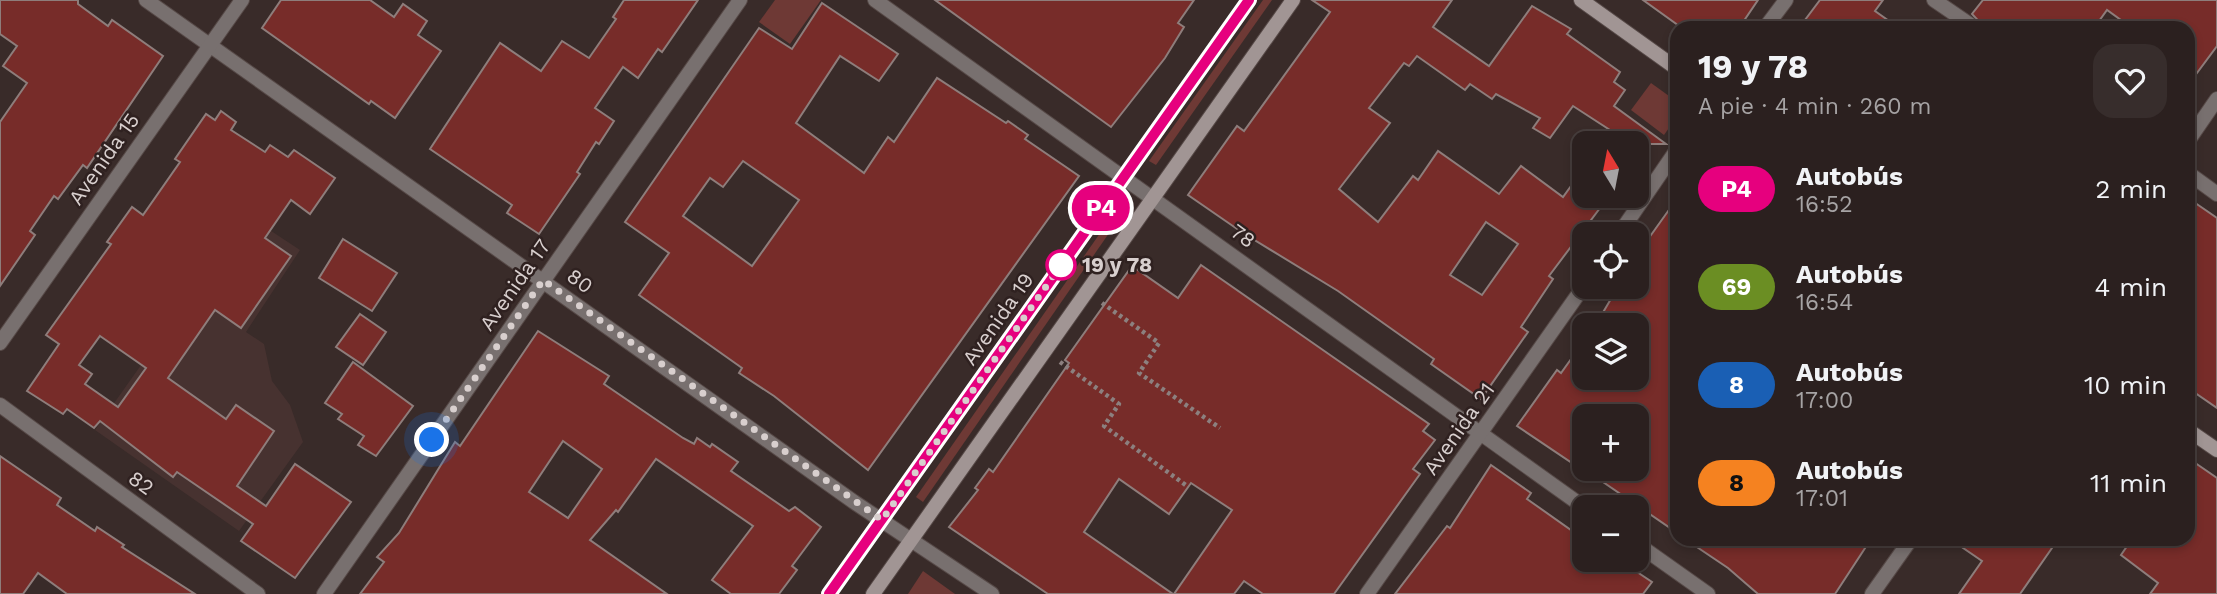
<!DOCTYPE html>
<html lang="es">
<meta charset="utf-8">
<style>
body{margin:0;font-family:"Work Sans",sans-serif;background:#372d2c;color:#f1f3f6;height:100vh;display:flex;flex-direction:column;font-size:26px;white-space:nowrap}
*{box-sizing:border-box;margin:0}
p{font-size:23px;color:#a6a3a4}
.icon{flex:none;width:38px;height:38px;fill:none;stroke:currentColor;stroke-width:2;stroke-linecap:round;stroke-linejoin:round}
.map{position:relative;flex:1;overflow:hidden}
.panel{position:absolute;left:1670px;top:21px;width:525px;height:525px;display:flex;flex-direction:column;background:#2b201f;border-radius:21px;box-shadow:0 4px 10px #0003,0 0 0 2px #473e3d}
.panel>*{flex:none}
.badge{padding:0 14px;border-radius:23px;font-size:24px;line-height:46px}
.needle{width:46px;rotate:350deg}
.fabs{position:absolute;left:1572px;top:131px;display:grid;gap:14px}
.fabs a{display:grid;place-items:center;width:77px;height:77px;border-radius:14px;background:#2b201f;box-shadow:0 4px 10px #0003,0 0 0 2px #473e3d;font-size:35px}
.you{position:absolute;width:35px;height:35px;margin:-18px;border:5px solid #fff;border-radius:50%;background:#1a73e8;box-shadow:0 0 0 10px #1a73e833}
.map>.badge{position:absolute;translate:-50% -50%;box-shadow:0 0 0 4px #fff}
.round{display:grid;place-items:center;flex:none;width:74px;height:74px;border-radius:21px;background:#372d2c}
.headline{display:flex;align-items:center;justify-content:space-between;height:119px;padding:0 28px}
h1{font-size:33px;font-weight:700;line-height:52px}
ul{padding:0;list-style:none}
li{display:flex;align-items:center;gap:21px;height:98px;padding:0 28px}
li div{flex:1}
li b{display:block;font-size:26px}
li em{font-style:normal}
li .badge{min-width:77px;font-weight:700;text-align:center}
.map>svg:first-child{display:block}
.built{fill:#473230}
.green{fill:#6e3935}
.building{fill:#772c29;stroke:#8e7d7b;stroke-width:2;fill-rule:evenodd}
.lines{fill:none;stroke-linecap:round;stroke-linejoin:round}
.street-casing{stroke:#564947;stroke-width:16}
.secondary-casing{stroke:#564947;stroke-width:16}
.path{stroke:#8c807f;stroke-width:4.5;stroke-dasharray:3.5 3.5;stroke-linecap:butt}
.street{stroke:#78706f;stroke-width:14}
.secondary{stroke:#a19594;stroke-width:14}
.line-casing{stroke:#fff;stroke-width:16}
.line{stroke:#e6007e;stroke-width:10}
.walk{stroke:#d8cfce;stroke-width:7;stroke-dasharray:0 12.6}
.stop-dot{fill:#fff;stroke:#e6007e;stroke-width:3.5}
.labels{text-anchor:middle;stroke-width:5;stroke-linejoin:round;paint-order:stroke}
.street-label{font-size:21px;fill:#d8cfce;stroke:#2f2120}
.stop-label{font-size:21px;font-weight:bold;fill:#d8cfce;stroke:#2f2120;text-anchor:start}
</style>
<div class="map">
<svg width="2217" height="594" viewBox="0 0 2217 594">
<rect width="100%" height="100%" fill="#392b29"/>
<polygon class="built" points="256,221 300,250 246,332 264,344 272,381 290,405 303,442 239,531 95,430 185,303"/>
<g class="green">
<polygon points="775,0 821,0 790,44 759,22"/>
<polygon points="1263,0 1272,0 1156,165 1149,161"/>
<polygon points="1651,83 1676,101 1676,118 1664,135 1631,110"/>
<polygon points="1119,206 1125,210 923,502 916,497"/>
<polygon points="923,571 955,594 908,594"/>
</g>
<g class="building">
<polygon points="0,0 78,0 78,4 108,26 112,20 163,56 87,168 83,165 58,199 54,196 30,231 35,235 0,286 0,122 27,83 3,66 17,46 0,34"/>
<polygon points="281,0 370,0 394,17 403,4 427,21 418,35 441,51 395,118 371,101 369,104 262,28"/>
<polygon points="624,0 698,0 662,52 658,49 638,78 623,67 595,108 614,121 599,144 596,142 577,172 580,174 539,234 507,213 512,205 430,149 500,43 541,71 562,41 589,58 616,19 613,17"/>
<polygon points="935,0 1194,0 1178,23 1184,27 1165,58 1111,127"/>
<path d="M1312 0H1452L1433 27 1489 66 1532 6 1571 29 1567 34 1620 72 1614 82 1625 90 1614 106 1666 144H1604L1613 132 1573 106 1550 138 1533 128 1540 118 1496 94 1492 99 1470 84 1465 90 1417 56 1409 66 1404 63 1369 108 1390 123 1339 189 1378 222 1413 176 1418 180 1438 151 1499 194 1521 166 1563 197 1584 168V196H1609L1549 276 1553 279 1521 327 1528 332 1481 399 1431 364 1434 359 1338 291 1243 233 1188 195 1237 126 1244 131 1330 12ZM1486 222 1518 244 1482 295 1450 275Z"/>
<polygon points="1643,0 1758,0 1739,28 1682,28"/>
<polygon points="1820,0 1883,0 1875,11 1899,28 1799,28"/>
<polygon points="1983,0 2217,0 2217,46 2188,85 2188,28 2132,28 2107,10 2094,28 1985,28 1972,14"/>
<path d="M822 3 898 54 879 81 840 56 796 123 864 173 888 137 894 142 937 78 1006 123 1008 121 1028 135 1025 139 1079 176 868 470 774 396 739 373 742 368 639 295 669 253 625 222 759 28 792 49ZM743 161 799 200 752 266 683 216 710 178 723 187Z"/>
<path d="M221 111 236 122 231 130 265 152 270 145 288 157 294 150 335 178 310 214 291 200 265 238 291 256 241 328 215 310 168 378 226 419 236 405 274 431 237 486 266 506 295 464 351 502 295 578 241 541 253 524 177 472 173 477 100 421 94 428 67 409 63 414 27 391 59 344 46 335 111 244 107 242 132 207 143 215 180 162 175 159 206 114 215 120ZM100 336 146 368 118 407 85 384 92 374 79 365Z"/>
<polygon points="2188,198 2217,218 2217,408 2188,388"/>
<polygon points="1676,200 1676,532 1584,469 1636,469 1636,416 1584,416 1584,471 1517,426 1557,370 1561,373 1584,341 1584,378 1636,378 1636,326 1595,326 1618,287 1636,287 1636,256"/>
<polygon points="343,239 397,273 372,311 319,278"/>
<polygon points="1201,265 1429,424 1423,431 1435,440 1413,469 1420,474 1334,594 1263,594 1244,581 1234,594 1174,594 1232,510 1191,483 1169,514 1119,479 1084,532 1173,594 1048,594 949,527 978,490 975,488 989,469 993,472 1069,363 1065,360 1132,266 1178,298"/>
<polygon points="360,314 386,332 363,365 336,347"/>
<path d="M538 331 609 376 604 384 683 438 694 444 697 438 710 447 712 444 738 462 731 471 789 511 795 507 821 527 792 566 797 570 779 594H731L712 580 753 526 656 459 618 512 616 510 590 540 667 594H360L384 562 377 557 399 533 455 442 460 446ZM563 441 602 469 568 518 529 492Z"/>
<polygon points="353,362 413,406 376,456 358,445 364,436 338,419 342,414 325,403"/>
<polygon points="0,456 61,498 57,505 95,531 97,527 124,545 122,547 195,594 67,594 38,573 23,594 0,594"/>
<polygon points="2188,458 2217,478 2217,594 2150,594 2158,583 2121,555 2132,539 2188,539"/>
<polygon points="1491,465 1531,493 1527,499 1571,530 1581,516 1584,517 1584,560 1619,560 1652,582 1643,594 1395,594 1447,526 1450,528"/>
<polygon points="1685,539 1871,539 1835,594 1758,594 1728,568"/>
<polygon points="1950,539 2039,539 2052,548 2020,594 1959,594 1982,561"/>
</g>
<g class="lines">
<defs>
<g id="street">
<polyline points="146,0 854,502 992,594"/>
<polyline points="875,0 1585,508"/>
<polyline points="1934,0 1975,28"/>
<polyline points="1765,28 1786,0"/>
<polyline points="2188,141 2217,99"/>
<polyline points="2188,173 2217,194"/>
<polyline points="1619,234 1676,151"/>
<polyline points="0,343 242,0"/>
<polyline points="0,405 258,594"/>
<polyline points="1636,543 1708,594"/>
<polyline points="324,594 740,0"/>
<polyline points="1367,594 1584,286"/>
<polyline points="1872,594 1911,539"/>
</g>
<g id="secondary">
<polyline points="1581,0 1676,68"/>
<polyline points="2188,430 2217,450"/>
<polyline points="829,594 1249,0"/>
<polyline points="873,594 1293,0"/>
</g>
</defs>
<use href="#street" class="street-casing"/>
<use href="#secondary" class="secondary-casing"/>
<g class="path">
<polyline points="1102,303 1159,343 1139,373 1220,428"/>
<polyline points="1060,362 1119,404 1104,426 1187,486"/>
</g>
<use href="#street" class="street"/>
<use href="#secondary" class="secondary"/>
</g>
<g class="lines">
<defs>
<polyline id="line" points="829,594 1249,0"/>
</defs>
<use href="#line" class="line-casing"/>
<use href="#line" class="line"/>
<polyline class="walk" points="432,440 543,280 882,520 1066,258 1061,265"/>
</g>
<circle class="stop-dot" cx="1061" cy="265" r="14"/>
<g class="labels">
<g class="street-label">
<text transform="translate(104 159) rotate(-55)" y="7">Avenida 15</text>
<text transform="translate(1243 236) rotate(36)" y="7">78</text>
<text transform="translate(580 281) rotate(36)" y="7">80</text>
<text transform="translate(515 285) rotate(-55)" y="7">Avenida 17</text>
<text transform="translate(998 319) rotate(-55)" y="7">Avenida 19</text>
<text transform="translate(1459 429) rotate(-55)" y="7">Avenida 21</text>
<text transform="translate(141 483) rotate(36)" y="7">82</text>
</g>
<g class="stop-label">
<text x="1082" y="272">19 y 78</text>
</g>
</g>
</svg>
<div class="fabs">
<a><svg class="needle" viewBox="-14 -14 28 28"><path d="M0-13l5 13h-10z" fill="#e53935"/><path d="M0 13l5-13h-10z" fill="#a6a3a4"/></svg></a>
<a><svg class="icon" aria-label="locate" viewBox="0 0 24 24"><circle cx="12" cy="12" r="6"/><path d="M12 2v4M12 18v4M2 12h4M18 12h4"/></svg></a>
<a><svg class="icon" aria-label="layers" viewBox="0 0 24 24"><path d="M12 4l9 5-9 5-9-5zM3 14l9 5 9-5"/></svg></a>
<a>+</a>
<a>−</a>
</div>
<div class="you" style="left:432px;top:440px"></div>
<b class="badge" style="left:1101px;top:208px;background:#e6007e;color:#fff">P4</b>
<section class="panel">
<div class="headline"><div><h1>19 y 78</h1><p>A pie · 4 min · 260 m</p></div><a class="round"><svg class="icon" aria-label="heart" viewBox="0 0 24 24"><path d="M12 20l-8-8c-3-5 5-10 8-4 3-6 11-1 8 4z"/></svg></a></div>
<ul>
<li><span class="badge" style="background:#e6007e;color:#fff">P4</span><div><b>Autobús</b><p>16:52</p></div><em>2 min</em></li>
<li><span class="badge" style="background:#6b8e23;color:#fff">69</span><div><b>Autobús</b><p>16:54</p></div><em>4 min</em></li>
<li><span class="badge" style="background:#1a5fb4;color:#fff">8</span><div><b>Autobús</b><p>17:00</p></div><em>10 min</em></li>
<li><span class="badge" style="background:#f58220;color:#111">8</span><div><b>Autobús</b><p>17:01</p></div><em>11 min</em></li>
</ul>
</section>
</div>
